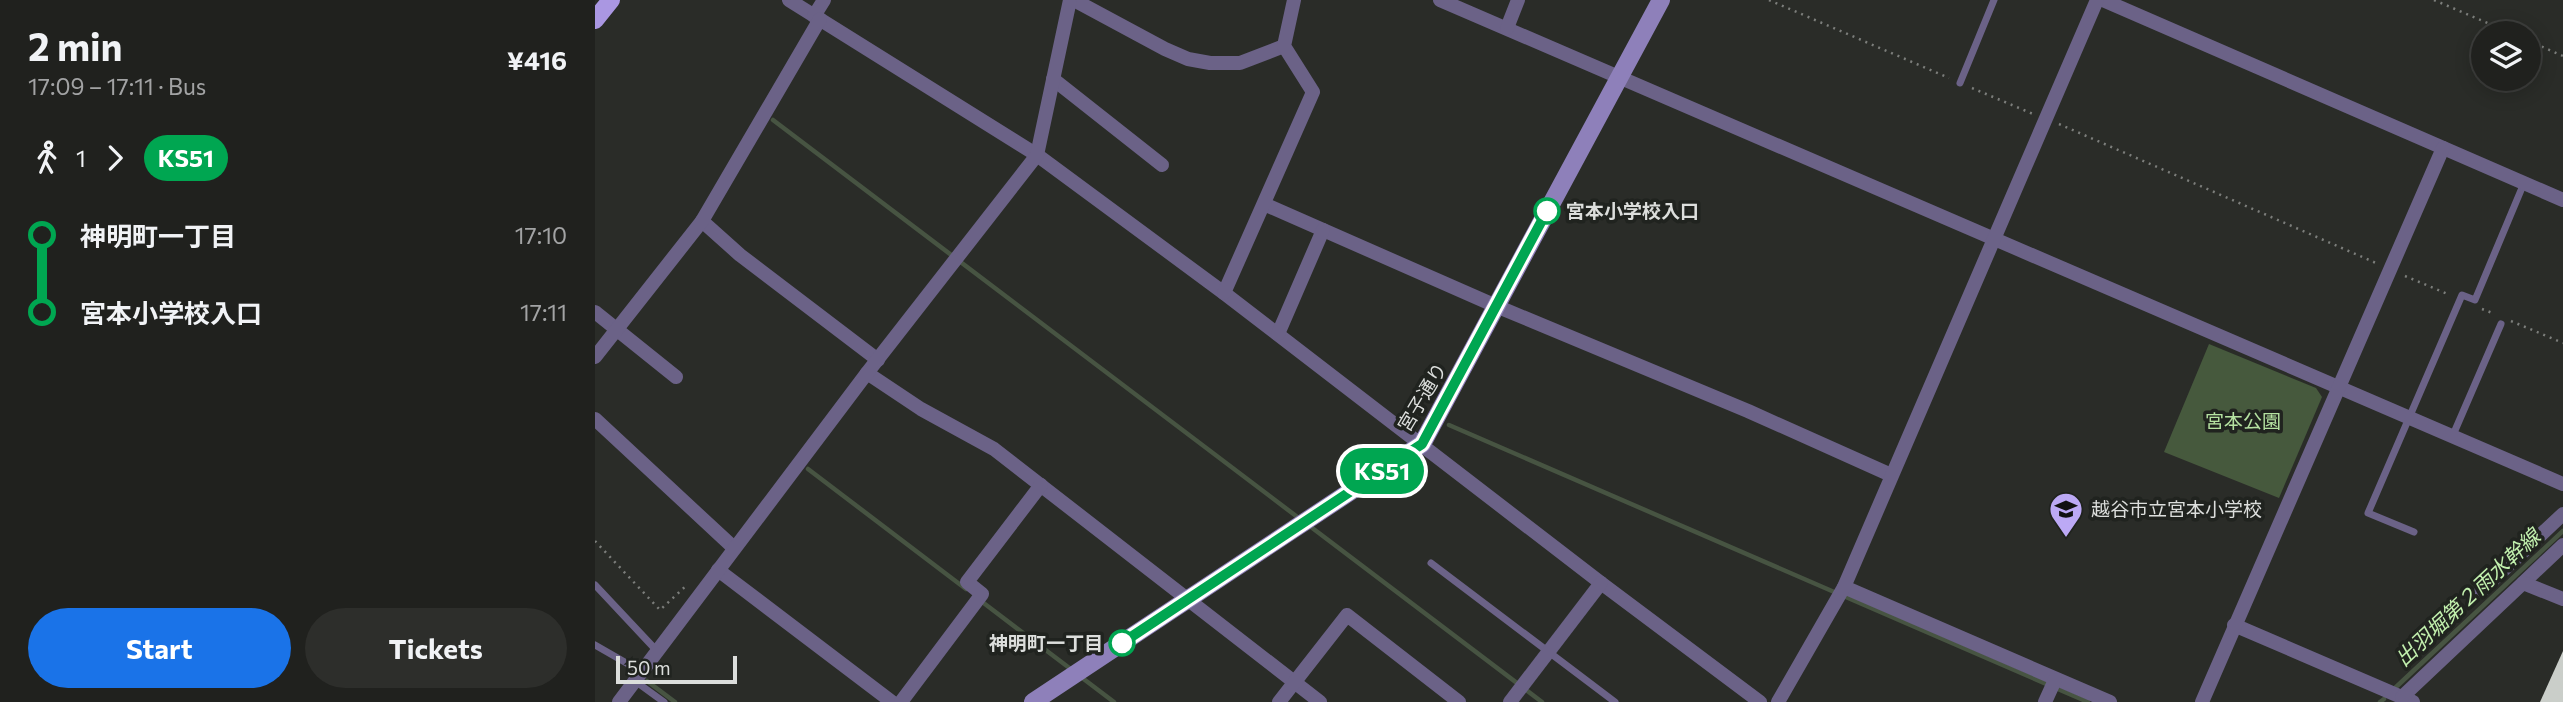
<!DOCTYPE html>
<meta charset="utf-8">
<style>
body{margin:0;font-family:Commissioner,"Noto Sans JP",sans-serif;background:#2d2e2b;color:#f1f3f6;height:100vh;display:flex;flex-direction:column;font-size:26px;white-space:nowrap}
*{box-sizing:border-box;margin:0}
p{font-size:23px;color:#a2a3a4}
.icon{flex:none;width:38px;height:38px;fill:none;stroke:currentColor;stroke-width:2;stroke-linecap:round;stroke-linejoin:round}
.map{position:relative;flex:1;overflow:hidden}
.details{display:flex;flex-direction:column;background:#20211e;width:595px}
.details>*{flex:none}
.badge{padding:0 14px;border-radius:23px;font-size:24px;line-height:46px}
.fabs{position:absolute;left:1876px;top:21px;display:grid;gap:14px}
.fabs a{display:grid;place-items:center;width:70px;height:70px;border-radius:50%;background:#20211e;box-shadow:0 4px 18px #0003,0 0 0 2px #3d3e3c;font-size:35px}
.scale{position:absolute;left:21px;bottom:18px;width:121px;box-sizing:border-box;padding-left:7px;border:4px solid #dcdedc;border-top:0;font-size:19px;line-height:24px;white-space:nowrap;color:#dcdedc;-webkit-text-stroke:5px #20231f;paint-order:stroke}
.map>.badge{position:absolute;translate:-50% -50%;box-shadow:0 0 0 4px #fff}
.legs{display:flex;align-items:center;gap:10px;height:77px;padding:0 28px;font-size:23px}
.legs p{margin-inline-start:auto}
.summary{display:flex;align-items:center;justify-content:space-between;height:119px;padding:0 28px}
h1{font-size:38px;font-weight:700;line-height:52px}
.primary-button{display:flex;gap:14px;margin-top:auto;padding:14px 28px}
.primary-button a{flex:1;height:80px;border-radius:42px;background:#1a73e8;color:#fff;font-size:28px;font-weight:700;line-height:80px;text-align:center}
.primary-button a+a{background:#2d2e2b;color:#f1f3f6}
ul{padding:0 28px;list-style:none}
li{display:flex;align-items:center;gap:24px;height:77px;font-size:26px}
li i{display:grid;place-items:center;width:10px;height:100%;margin:0 9px;background:currentColor}
li i::after{content:'';width:18px;height:18px;margin:-9px;border:5px solid;border-radius:50%;background:#20211e}
li p{margin-inline-start:auto}
li:first-child i{background:linear-gradient(#0000 50%,currentColor 0)}
li:last-child i{background:linear-gradient(currentColor 50%,#0000 0)}
main{display:flex;flex:1;min-height:0}
.map>svg:first-child{display:block}
.green{fill:#46593d}
.lines{fill:none;stroke-linecap:round;stroke-linejoin:round}
.stream{stroke:#475442;stroke-width:4.5}
.building{fill:#cacec9}
.path{stroke:#7c7e7b;stroke-width:2.5;stroke-dasharray:2 5;stroke-linecap:butt}
.lane{stroke:#6b6287;stroke-width:7}
.street{stroke:#6b6287;stroke-width:14}
.secondary{stroke:#8e80ba;stroke-width:18}
.primary{stroke:#aa97e2;stroke-width:18}
.line-1-casing{stroke:#fff;stroke-width:16}
.line-1{stroke:#00a651;stroke-width:10}
.stop-1-dot{fill:#fff;stroke:#00a651;stroke-width:3.5}
.labels{text-anchor:middle;stroke-width:7;stroke-linejoin:round;paint-order:stroke}
.stop-label{font-size:19px;font-weight:bold;fill:#dcdedc;stroke:#20231f;text-anchor:start}
.street-label{font-size:19px;fill:#dcdedc;stroke:#20231f}
.park-label{font-size:19px;fill:#b5e2a1;stroke:#20231f}
.poi-label{font-size:19px;fill:#dcdedc;stroke:#20231f;text-anchor:start}
.water-label{font-size:21px;font-style:italic;fill:#c2f0ae;stroke:#20231f}
</style>
<main>
<section class="details">
<div class="summary"><div><h1>2 min</h1><p>17:09 – 17:11 · Bus</p></div><b>¥416</b></div>
<div class="legs"><svg class="icon" aria-label="walk" viewBox="0 0 24 24"><circle cx="13" cy="4" r="2"/><path d="M13 8l-2 6 4 7M11 14l-3 7M7 12l3-4h3l4 4"/></svg>1<svg class="icon" aria-label="forward" viewBox="0 0 24 24"><path d="M9 5l7 7-7 7"/></svg><b class="badge" style="background:#00a651;color:#fff">KS51</b></div>
<ul>
<li><i style="color:#00a651"></i><b>神明町一丁目</b><p>17:10</p></li>
<li><i style="color:#00a651"></i><b>宮本小学校入口</b><p>17:11</p></li>
</ul>
<div class="primary-button"><a>Start</a><a>Tickets</a></div>
</section>
<div class="map">
<svg width="1968" height="702" viewBox="0 0 1968 702">
<rect width="100%" height="100%" fill="#2a2c28"/>
<polygon class="green" points="1614,344 1721,388 1727,397 1684,498 1569,452"/>
<g class="lines">
<g class="stream">
<polyline points="178,120 705,519"/>
<polyline points="854,425 1493,702"/>
<polyline points="213,469 371,589"/>
<polyline points="712,524 947,702"/>
<polyline points="386,601 477,670"/>
<polyline points="486,677 519,702"/>
<polyline points="52,681 80,702"/>
<polyline points="1800,688 1968,531"/>
<polyline points="1785,702 1789,699"/>
</g>
</g>
<polygon class="building" points="1968,651 1968,702 1945,702"/>
<g class="lines">
<g class="path">
<polyline points="1174,0 1354,78"/>
<polyline points="1839,0 1916,33"/>
<polyline points="1934,41 1968,56"/>
<polyline points="1377,88 1438,114"/>
<polyline points="1464,124 1781,263"/>
<polyline points="1810,276 1855,295"/>
<polyline points="1887,309 1900,314"/>
<polyline points="1916,321 1968,343"/>
<polyline points="0,541 65,610 93,584"/>
</g>
<g class="lane">
<polyline points="1365,83 1399,0"/>
<polyline points="1858,435 1906,324"/>
<polyline points="1819,532 1773,513 1867,295 1880,300 1929,183"/>
<polyline points="836,563 1020,702"/>
<polyline points="0,585 62,651"/>
<polyline points="0,645 47,672"/>
<polyline points="40,681 69,702"/>
</g>
<g class="street">
<polyline points="194,0 442,155 629,293 1006,583 1165,702"/>
<polyline points="479,0 570,49 593,59 615,63 645,63 689,46"/>
<polyline points="845,0 1968,484"/>
<polyline points="1508,0 1968,200"/>
<polyline points="219,16 229,0"/>
<polyline points="912,28 923,0"/>
<polyline points="458,79 567,165"/>
<polyline points="669,204 901,306 1153,411 1296,475"/>
<polyline points="107,221 145,255 283,360"/>
<polyline points="629,293 718,92 689,46 699,0"/>
<polyline points="0,312 81,377"/>
<polyline points="683,334 728,230"/>
<polyline points="0,357 107,221 225,19"/>
<polyline points="272,373 326,409 399,449 725,702"/>
<polyline points="0,419 139,548"/>
<polyline points="123,570 297,702"/>
<polyline points="1928,583 1968,545"/>
<polyline points="1249,587 1515,702"/>
<polyline points="1886,591 1968,514"/>
<polyline points="1639,625 1818,702"/>
<polyline points="1807,697 1928,583 1968,599"/>
<polyline points="24,702 272,373 442,155 475,0"/>
<polyline points="306,702 387,594 372,582 446,485"/>
<polyline points="684,702 752,615 864,702"/>
<polyline points="915,702 1006,583"/>
<polyline points="1183,702 1249,587 1502,0"/>
<polyline points="1450,702 1460,680"/>
<polyline points="1607,702 1848,148"/>
</g>
<polyline class="secondary" points="438,702 827,444 1066,0"/>
<polyline class="primary" points="0,20 16,0"/>
</g>
<g class="lines">
<defs>
<polyline id="line-1" points="527,643 827,444 952,211"/>
</defs>
<use href="#line-1" class="line-1-casing"/>
<use href="#line-1" class="line-1"/>
</g>
<defs>
<symbol id="school-pin" viewBox="-11 -11 22 30"><path d="M0 17L-7.5 6A9.5 9.5 0 1 1 7.5 6Z" fill="#bca9f5" stroke="#20231f"/><path d="M0-5L7-2L0 1L-7-2ZM-4 1L0 2.5L4 1V4Q0 6-4 4Z" fill="#111"/></symbol>
</defs>
<g fill-rule="evenodd">
<use href="#school-pin" x="1452" y="490" width="38" height="52"/>
</g>
<g class="stop-1-dot">
<circle cx="952" cy="211" r="12"/>
<circle cx="527" cy="643" r="12"/>
</g>
<g class="labels">
<g class="stop-label">
<text x="971" y="218">宮本小学校入口</text>
<text x="508" y="650" text-anchor="end">神明町一丁目</text>
</g>
<g class="street-label">
<text transform="translate(827 397) rotate(-59)" y="7">宮子通り</text>
</g>
<g class="park-label">
<text x="1648" y="428">宮本公園</text>
</g>
<g class="poi-label">
<text x="1496" y="516">越谷市立宮本小学校</text>
</g>
<g class="water-label">
<text transform="translate(1873 598) rotate(-43)" y="7">出羽堀第２雨水幹線</text>
</g>
</g>
</svg>
<div class="fabs">
<a><svg class="icon" aria-label="layers" viewBox="0 0 24 24"><path d="M12 4l9 5-9 5-9-5zM3 14l9 5 9-5"/></svg></a>
</div>
<div class="scale">50 m</div>
<b class="badge" style="left:787px;top:471px;background:#00a651;color:#fff">KS51</b>
</div>
</main>
